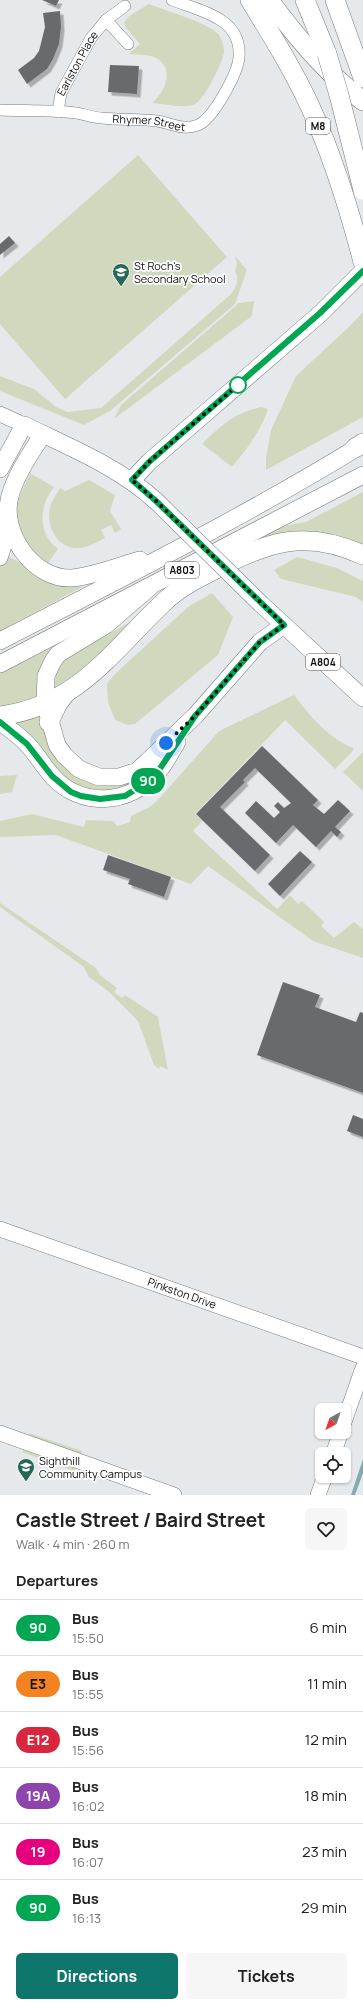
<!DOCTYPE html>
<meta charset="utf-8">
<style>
body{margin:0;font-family:Manrope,sans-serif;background:#f6f6f6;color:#222;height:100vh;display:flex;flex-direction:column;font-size:15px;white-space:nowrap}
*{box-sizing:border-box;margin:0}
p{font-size:13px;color:#767676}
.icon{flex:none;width:22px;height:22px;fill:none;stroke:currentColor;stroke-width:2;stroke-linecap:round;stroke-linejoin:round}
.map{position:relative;height:1495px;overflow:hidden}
.details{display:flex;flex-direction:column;background:#fff;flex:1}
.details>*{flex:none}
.badge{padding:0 8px;border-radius:13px;font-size:14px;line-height:26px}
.needle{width:26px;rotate:220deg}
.fabs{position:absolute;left:315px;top:1403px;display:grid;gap:8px}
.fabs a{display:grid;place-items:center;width:36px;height:36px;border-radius:6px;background:#fff;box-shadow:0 1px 3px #0004;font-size:20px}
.you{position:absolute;width:20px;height:20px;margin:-10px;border:3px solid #fff;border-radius:50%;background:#1a73e8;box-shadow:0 0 0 6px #1a73e833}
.map>.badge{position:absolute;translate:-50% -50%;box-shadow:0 0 0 2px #fff}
h2{padding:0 16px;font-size:15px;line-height:36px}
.round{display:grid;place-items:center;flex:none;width:42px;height:42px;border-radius:6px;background:#f6f6f6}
.headline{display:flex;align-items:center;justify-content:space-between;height:68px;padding:0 16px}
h1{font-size:19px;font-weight:700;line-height:30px}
.primary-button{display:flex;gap:8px;margin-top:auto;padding:8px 16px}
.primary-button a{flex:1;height:46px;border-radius:6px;background:#0f766e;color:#fff;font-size:16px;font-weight:700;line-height:46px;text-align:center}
.primary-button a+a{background:#f6f6f6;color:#222}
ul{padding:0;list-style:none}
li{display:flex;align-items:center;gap:12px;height:56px;padding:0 16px;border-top:1px solid #e0e0e0}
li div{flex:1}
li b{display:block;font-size:15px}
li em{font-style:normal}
li .badge{min-width:44px;font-weight:700;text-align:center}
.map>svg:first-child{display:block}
.green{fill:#d0d9be}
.water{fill:#81abae}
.building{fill:#696b6d;filter:url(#shadow)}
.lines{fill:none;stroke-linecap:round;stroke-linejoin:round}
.street-casing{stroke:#797b7e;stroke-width:12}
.secondary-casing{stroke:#797b7e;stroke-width:16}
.primary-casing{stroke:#797b7e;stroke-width:18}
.highway-casing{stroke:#797b7e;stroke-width:20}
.street{stroke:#fff;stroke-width:11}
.secondary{stroke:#fff;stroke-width:15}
.primary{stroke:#fff;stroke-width:17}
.highway{stroke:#fff;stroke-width:19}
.primary-bridge-casing{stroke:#797b7e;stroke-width:18;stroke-linecap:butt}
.highway-bridge-casing{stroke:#797b7e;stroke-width:20;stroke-linecap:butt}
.primary-bridge{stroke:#fff;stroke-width:17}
.highway-bridge{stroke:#fff;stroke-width:19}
.line-casing{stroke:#fff;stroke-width:9}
.line{stroke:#00a651;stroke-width:6}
.walk{stroke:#0d0d0e;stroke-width:4;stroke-dasharray:0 7.2}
.stop-dot{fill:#fff;stroke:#00a651;stroke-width:2}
.labels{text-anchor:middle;stroke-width:3.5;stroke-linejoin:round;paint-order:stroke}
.shield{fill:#fff;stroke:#565656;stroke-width:1}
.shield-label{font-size:10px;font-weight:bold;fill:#0d0d0e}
.street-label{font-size:11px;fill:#0d0d0e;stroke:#fff}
.poi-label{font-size:11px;fill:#0d0d0e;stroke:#fff;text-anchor:start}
</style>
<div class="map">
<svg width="363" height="1495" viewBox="0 0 363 1495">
<defs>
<filter id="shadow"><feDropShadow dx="3.5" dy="3.5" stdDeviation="0" flood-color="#0004"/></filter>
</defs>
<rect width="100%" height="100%" fill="#e6e9eb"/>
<g class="green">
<path d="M149 4C164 10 209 23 218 34 222 39 224 46 224 52 223 62 204 100 195 104 186 109 163 104 152 103 166 91 176 67 154 57 147 54 136 55 129 54L140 44 126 28 124 23 129 16Z"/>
<polygon points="138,155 227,257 65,399 0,324 0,277"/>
<path d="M235 256 247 270 235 304 110 411 84 425 0 391V376L34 389 56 407 67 412 101 408 230 295C236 288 240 279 235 271L237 264Z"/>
<polygon points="254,301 252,316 114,419 121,405 239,303"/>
<polygon points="363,312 363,417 266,470 266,458 271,430 296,376 350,326"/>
<path d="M261 407 268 409C261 431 247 449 232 467L202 444C223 424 233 414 261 407Z"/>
<path d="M30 473 54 487C39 506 37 533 58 549L46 566 43 565 17 530V502Z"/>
<path d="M89 480 115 495 110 511 121 529 115 533 111 525 101 530 105 538C99 541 92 545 85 547 61 554 45 529 50 507 52 500 57 494 60 488L65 491Z"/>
<polygon points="363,492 363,549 263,538 262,537 284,526 306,522"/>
<polygon points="7,556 25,565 81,585 82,587 0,631 0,566"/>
<polygon points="297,557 337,568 363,581 363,602 356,597 281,579 274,570"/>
<polygon points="212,593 233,617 218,655 135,724 128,725 115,720 108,702 107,684 115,674 188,607"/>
<polygon points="130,622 135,627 54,695 56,671 65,658"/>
<polygon points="60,644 39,701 0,711 0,672"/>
<path d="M294 695C309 715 330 740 354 748L352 752 335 769 285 720 195 814 202 821 193 831 277 909 290 895 298 904 302 901 324 922 321 926 334 938 354 922 363 929V958L313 941 208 866 191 884 56 835 0 837V821L32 814 84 827 86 820 113 821 117 826 130 822 131 816 148 808 157 801 219 731Z"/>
<polygon points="42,711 60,760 140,778 112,794 72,786 8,721"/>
<polygon points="363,752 363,791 343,772"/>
<polygon points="17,775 12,792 0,794 0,776"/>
<polygon points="0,903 96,968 100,975 117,988 114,992 122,998 125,995 158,1017 168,1070 160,1066 159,1069 154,1065 138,1021 108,991 89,977 84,967 0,907"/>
<polygon points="29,1433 82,1451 81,1454 28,1436"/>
<polygon points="23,1450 75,1468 74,1471 22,1452"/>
</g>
<polygon class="water" points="363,1459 363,1473 355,1495 351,1495"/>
<g class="building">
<polygon points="42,0 59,0 56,6"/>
<polygon points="60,11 61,27 59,44 53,59 47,69 27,84 18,70 34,58 39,51 45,27 43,13"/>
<polygon points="110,65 139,66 137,94 108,92"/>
<polygon points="9,236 15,243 0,255 0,244"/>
<polygon points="262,746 318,800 313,805 324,814 338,800 350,811 335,827 341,832 337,837 331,831 316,847 293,825 276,843 245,813 256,801 274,818 280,812 274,806 278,802 284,808 291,803 255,768 243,780 245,782 220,807 270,855 255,871 196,814"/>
<polygon points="300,851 312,862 280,896 268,884"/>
<polygon points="108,855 171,877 164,897 128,884 130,879 103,870"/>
<polygon points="283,982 320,995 315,1007 356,1022 360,1012 363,1013 363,1093 257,1055"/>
<polygon points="353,1115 363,1119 363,1137 347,1131"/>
</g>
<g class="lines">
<defs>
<g id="street">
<polyline points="106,20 128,44"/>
<path id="s1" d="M0 110C25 111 51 110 76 113 85 114 93 118 102 118 120 120 139 119 157 121 171 123 183 131 198 125 213 119 238 73 239 57 242 18 201 11 172 0"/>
<path id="s2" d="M58 112 61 93 91 38 106 20 125 6"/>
</g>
<g id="secondary">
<polyline points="0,414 24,425"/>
<polyline points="0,558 6,540 7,519"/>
<path id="s3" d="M0 1229 363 1357"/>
<polyline points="344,1422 363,1368"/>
<polyline points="0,1433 174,1495"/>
<polyline points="333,1454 341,1432"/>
<polyline points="318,1495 325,1476"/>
</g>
<g id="primary">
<path d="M43 434C31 453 16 474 10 496 0 532 33 580 72 578 93 576 119 566 140 560"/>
<path d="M0 469 24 425C69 447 119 467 156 501"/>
<polyline points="132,480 149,462 321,313 363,271"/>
<polyline points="150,587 106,625 58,654 53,661 46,676 45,703 57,745 64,755 79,769 99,777 119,777 137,771 147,762 195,716 260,642 284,625"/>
<polyline points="261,604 363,698"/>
<path d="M0 641C122 578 246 516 363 444"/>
<polyline points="0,664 363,475"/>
<path d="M0 722C10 729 20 736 28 745 37 755 44 767 53 777 82 808 129 805 157 773 165 764 171 752 177 742"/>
</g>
<g id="highway">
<path d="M250 0C271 34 292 68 309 104 332 154 349 208 363 262"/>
<path d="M269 0C296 37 326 73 363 101"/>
<polyline points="305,0 327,54"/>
<polyline points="335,0 363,78"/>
<polyline points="355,448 363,443"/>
<path d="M0 716C78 706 113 650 165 601 180 587 198 578 216 569 269 541 306 529 363 555"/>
<polyline points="49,722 58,703 65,694"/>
</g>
</defs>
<use href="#street" class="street-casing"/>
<use href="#secondary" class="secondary-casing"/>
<use href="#primary" class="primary-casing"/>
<use href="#highway" class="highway-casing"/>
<use href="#street" class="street"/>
<use href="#secondary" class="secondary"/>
<use href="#primary" class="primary"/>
<use href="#highway" class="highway"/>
<defs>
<polyline id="primary-bridge" points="156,501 261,604"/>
<polyline id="highway-bridge" points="327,54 339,95 363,190"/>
</defs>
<use href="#primary-bridge" class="primary-bridge-casing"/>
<use href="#highway-bridge" class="highway-bridge-casing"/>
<use href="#primary-bridge" class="primary-bridge"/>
<use href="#highway-bridge" class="highway-bridge"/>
</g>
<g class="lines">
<defs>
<polyline id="line" points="0,722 27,744 52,776 71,792 81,796 100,799 125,796 147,782 157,773 195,716 260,642 284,625 156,501 132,480 149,462 320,313 363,271"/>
</defs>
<use href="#line" class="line-casing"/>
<use href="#line" class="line"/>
<polyline class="walk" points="166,743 195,716 260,642 284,625 156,501 132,480 149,462 238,385"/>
</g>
<defs>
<symbol id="school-pin" viewBox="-11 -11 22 30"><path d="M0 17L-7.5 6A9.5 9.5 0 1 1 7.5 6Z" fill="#266857" stroke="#fff"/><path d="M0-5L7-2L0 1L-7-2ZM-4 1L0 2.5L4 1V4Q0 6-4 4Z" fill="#fff"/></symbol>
</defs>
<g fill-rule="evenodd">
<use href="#school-pin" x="111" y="262" width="20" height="27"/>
<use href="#school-pin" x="16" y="1457" width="20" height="27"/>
</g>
<circle class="stop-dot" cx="238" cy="385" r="8"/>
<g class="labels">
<g class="shield">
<rect x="306" y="118" width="24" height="16" rx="3"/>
<rect x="165" y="562" width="34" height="16" rx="3"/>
<rect x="306" y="654" width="34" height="16" rx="3"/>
</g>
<g class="shield-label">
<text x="318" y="130">M8</text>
<text x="182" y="574">A803</text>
<text x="323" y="666">A804</text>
</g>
<g class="street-label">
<text dy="4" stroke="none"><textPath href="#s2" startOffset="53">Earlston Place</textPath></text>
<text dy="4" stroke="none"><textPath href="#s1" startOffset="150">Rhymer Street</textPath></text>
<text dy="4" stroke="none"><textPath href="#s3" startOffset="193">Pinkston Drive</textPath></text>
</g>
<g class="poi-label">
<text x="134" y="270">St Roch's<tspan x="134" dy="13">Secondary School</tspan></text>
<text x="39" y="1465">Sighthill<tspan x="39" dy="13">Community Campus</tspan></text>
</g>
</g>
</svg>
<div class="fabs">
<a><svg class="needle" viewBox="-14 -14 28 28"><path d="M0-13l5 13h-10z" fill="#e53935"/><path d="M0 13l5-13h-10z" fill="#767676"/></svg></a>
<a><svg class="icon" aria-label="locate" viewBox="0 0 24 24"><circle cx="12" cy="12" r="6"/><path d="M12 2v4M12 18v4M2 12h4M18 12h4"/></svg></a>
</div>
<div class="you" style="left:166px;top:743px"></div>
<b class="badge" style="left:148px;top:781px;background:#00a651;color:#fff">90</b>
</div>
<section class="details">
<div class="headline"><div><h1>Castle Street / Baird Street</h1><p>Walk · 4 min · 260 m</p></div><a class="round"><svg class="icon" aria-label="heart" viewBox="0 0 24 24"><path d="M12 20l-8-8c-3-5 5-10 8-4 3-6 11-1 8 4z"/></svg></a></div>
<h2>Departures</h2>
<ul>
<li><span class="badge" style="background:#00a651;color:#fff">90</span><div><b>Bus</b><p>15:50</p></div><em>6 min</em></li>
<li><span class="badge" style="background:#f58220;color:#111">E3</span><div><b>Bus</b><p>15:55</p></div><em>11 min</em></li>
<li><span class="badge" style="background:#d7263d;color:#fff">E12</span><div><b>Bus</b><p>15:56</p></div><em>12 min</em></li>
<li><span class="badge" style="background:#8e44ad;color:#fff">19A</span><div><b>Bus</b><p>16:02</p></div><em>18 min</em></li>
<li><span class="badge" style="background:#e6007e;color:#fff">19</span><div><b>Bus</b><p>16:07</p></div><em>23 min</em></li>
<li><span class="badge" style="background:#00a651;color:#fff">90</span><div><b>Bus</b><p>16:13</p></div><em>29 min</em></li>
</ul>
<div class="primary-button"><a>Directions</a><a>Tickets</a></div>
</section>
